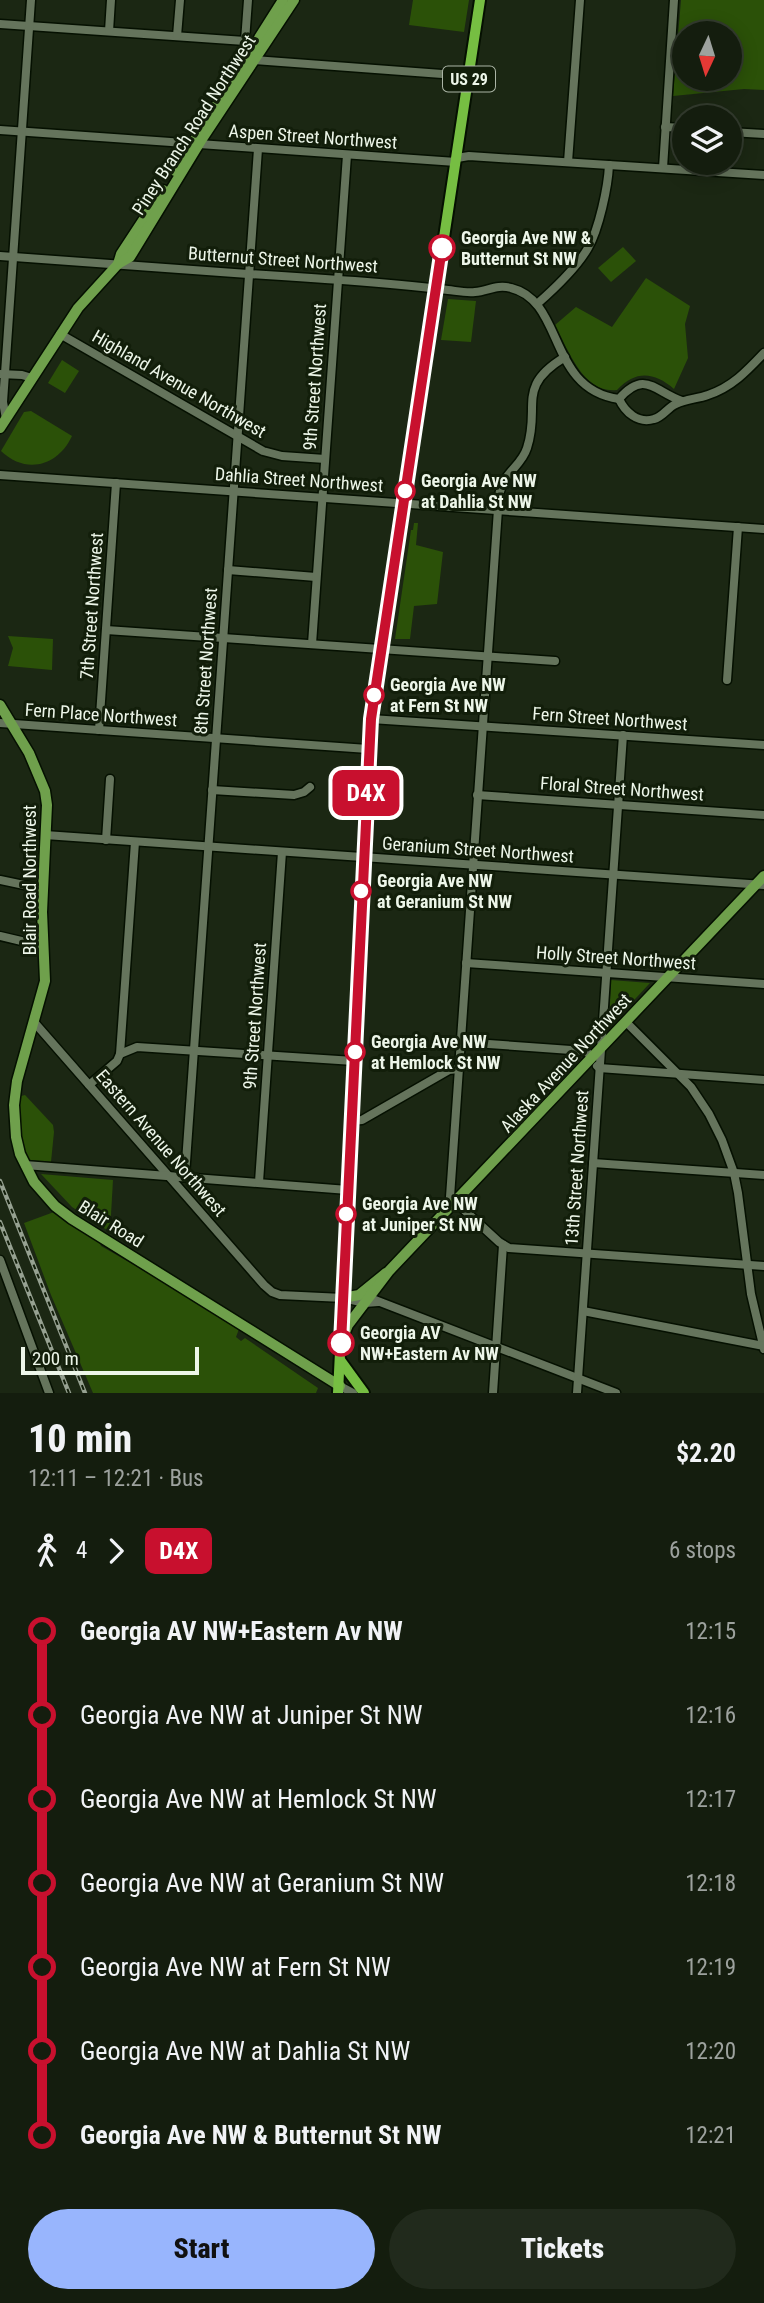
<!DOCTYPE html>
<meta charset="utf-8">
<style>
body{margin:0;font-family:"Roboto Condensed",sans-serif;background:#212a1c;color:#f1f3f6;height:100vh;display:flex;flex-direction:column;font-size:26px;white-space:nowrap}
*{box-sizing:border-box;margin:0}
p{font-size:23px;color:#9da29e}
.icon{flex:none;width:38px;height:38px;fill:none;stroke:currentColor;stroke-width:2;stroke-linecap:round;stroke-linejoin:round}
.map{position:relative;height:1393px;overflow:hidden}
.panel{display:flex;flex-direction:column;background:#141d0e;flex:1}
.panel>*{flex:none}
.badge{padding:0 14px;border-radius:10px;font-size:24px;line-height:46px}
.needle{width:46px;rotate:184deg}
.controls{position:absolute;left:672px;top:21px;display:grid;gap:14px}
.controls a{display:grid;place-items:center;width:70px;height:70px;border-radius:50%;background:#141d0e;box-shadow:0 4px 18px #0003,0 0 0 2px #333b2e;font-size:35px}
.scale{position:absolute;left:21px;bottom:18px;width:178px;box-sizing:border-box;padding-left:7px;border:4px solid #edf6e9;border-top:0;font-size:19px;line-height:24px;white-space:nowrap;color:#edf6e9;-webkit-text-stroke:5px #121e0a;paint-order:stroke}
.map>.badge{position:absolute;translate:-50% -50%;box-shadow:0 0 0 4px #fff}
.legs{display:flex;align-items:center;gap:10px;height:77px;padding:0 28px;font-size:23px}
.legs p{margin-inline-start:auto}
.headline{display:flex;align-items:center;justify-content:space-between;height:119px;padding:0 28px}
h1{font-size:38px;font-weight:800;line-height:52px}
.action{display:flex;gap:14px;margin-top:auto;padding:14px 28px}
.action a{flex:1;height:80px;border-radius:42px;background:#98b5fd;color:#111;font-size:28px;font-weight:800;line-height:80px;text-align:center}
.action a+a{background:#212a1c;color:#f1f3f6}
ul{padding:0 28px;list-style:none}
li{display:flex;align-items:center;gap:24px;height:84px;font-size:26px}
li i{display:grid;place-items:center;width:10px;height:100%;margin:0 9px;background:currentColor}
li i::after{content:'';width:18px;height:18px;margin:-9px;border:5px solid;border-radius:50%;background:#141d0e}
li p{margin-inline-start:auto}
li:first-child i{background:linear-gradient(#0000 50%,currentColor 0)}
li:last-child i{background:linear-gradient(currentColor 50%,#0000 0)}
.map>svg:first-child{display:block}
.green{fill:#2b5108;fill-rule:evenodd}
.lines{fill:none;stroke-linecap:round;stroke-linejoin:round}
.minor-casing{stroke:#051001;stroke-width:11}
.major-casing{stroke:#051001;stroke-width:13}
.highway-casing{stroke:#051001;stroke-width:14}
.minor{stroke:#65745c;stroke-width:8}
.major{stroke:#6fa04c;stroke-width:10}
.highway{stroke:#76be42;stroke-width:10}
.rail-casing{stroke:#96a191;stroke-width:4.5}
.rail{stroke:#121e0a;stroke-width:2;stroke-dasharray:5;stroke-linecap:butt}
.line-1-casing{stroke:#fff;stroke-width:16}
.line-1{stroke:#c8102e;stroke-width:10}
.stop-1-dot{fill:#fff;stroke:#c8102e;stroke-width:3.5}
.labels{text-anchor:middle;stroke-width:6;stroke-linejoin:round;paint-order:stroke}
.shield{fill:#121e0a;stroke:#abb5a6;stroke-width:2}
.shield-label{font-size:16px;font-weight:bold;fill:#edf6e9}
.street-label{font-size:18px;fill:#edf6e9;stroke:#121e0a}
.stop-label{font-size:18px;font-weight:bold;fill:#edf6e9;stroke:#121e0a;text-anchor:start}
</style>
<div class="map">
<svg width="764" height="1393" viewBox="0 0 764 1393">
<rect width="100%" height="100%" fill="#1b2713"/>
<g class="green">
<polygon points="413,0 469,0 464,32 409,25"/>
<path d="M681 0H764V90L744 89 673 96ZM684 33H730V79H684Z"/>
<polygon points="623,247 636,261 611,282 598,268"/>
<path d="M646 278 690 306 685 324 688 358 674 389C654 372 636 370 617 390 583 394 568 349 555 325L576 307 612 327Z"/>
<polygon points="448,299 476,301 471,342 441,340"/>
<polygon points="62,360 79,371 65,393 48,383"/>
<path d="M31 411 72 436C58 466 26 475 1 451L24 412Z"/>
<polygon points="414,523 418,523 416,545 443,552 437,604 414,606 410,639 395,639 411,530 413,530"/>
<polygon points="8,636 53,639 52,670 8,666 13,648"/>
<polygon points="611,980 650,983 609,1027"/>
<polygon points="25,1095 53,1125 54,1132 51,1162 29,1160 26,1157 18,1115 21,1096"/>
<polygon points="41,1174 113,1180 110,1232 72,1207"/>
<polygon points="54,1212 99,1241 101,1246 176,1289 233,1325 239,1329 236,1337 241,1341 245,1338 318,1388 316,1393 93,1393 51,1295 24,1223"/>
</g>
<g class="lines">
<defs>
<g id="minor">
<polyline points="0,24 245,41 253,47"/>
<polyline points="109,31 111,0"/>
<polyline points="177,36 180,0"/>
<polyline points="245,41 248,0"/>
<polyline points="254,60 469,76"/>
<polyline points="665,127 684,128"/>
<polyline points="0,130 456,162"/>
<polyline points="730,132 764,134"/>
<polyline points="457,158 469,156 764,175"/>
<polyline points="568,162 580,0"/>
<polyline points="663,168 674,0"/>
<path d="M0 256C83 262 165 268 248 274 315 278 382 282 448 290 457 291 466 293 475 292 488 291 497 284 511 288 565 301 547 389 619 399"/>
<path d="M537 304C553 290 577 267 588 248 599 229 608 187 609 165"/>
<polyline points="60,334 263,451 282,456 325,459"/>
<path d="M565 357C515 387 541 406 527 448 521 467 504 471 499 495L450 1197 499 1242 509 1248 764 1266"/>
<polyline points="0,374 22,375 32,378"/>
<path d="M619 399C625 412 638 424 654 419 663 417 668 407 676 404 686 399 697 399 708 395 732 387 747 371 764 353"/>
<path d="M619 399C645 369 655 392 682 401"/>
<polyline points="6,419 3,402 31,0"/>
<polyline points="0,475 764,529"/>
<polyline points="228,570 316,577"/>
<polyline points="106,630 555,661"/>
<polyline points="312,644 347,155"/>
<polyline points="727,680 738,527"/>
<polyline points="371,719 764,745"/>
<polyline points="0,723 368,749"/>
<polyline points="99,730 116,483"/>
<polyline points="212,790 294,795 304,792 310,787"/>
<polyline points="477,795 764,815"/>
<polyline points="45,835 764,885"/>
<polyline points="106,840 110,779"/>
<polyline points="0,880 43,889"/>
<polyline points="0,936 34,944 44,944"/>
<polyline points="466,963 764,984"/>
<polyline points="34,1022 264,1285 272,1292 280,1295 343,1298 365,1303 378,1302"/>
<polyline points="626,1022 691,1087 709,1114 722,1140 734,1173 738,1193 751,1294 764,1349"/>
<polyline points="460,1042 585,1051 593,1057"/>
<polyline points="120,1054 135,842"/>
<polyline points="597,1066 599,1068 764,1080"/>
<polyline points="89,1085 117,1061 120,1054 137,1047 354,1061"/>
<polyline points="351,1121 362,1120 449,1070 458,1069"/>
<polyline points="593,1163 764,1175"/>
<polyline points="25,1165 348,1190"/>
<polyline points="185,1176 258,149"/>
<polyline points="259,1182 282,852"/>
<polyline points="0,1260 49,1393"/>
<polyline points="375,1300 616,1393"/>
<polyline points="583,1311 764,1346"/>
<polyline points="340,1386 353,1393"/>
<polyline points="493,1393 503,1245"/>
<polyline points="577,1393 623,735"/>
</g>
<g id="major">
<polyline points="175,171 283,0"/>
<polyline points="118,264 121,254 163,190"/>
<polyline points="0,428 78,308 118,264 130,257 202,139 294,0"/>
<polyline points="0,705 29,753 45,791 47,805 42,912 45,981 17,1081 14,1105 16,1137 20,1154 34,1182 55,1206 72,1219 340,1386"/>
<polyline points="343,1298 359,1295 386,1273"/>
<polyline points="342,1340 348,1325 389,1271 764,876"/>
</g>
<g id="highway">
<polyline points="340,1360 364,1393"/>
<polyline points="338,1393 371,719 480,0"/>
</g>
</defs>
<use href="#minor" class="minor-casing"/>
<use href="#major" class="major-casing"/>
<use href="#highway" class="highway-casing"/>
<use href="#minor" class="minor"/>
<use href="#major" class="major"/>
<use href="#highway" class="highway"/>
<defs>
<g id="rail">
<polyline points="0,1181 85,1393"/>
<polyline points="0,1222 69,1393"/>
</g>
</defs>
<use href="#rail" class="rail-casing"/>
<use href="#rail" class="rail"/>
</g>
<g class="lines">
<defs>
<polyline id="line-1" points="341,1343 371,719 442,248"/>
</defs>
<use href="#line-1" class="line-1-casing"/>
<use href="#line-1" class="line-1"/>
</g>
<g class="stop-1-dot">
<circle cx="442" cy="248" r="12"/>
<circle cx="405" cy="491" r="9"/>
<circle cx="374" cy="695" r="9"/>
<circle cx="361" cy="891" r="9"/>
<circle cx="355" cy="1052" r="9"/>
<circle cx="346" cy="1214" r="9"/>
<circle cx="341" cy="1343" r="12"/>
</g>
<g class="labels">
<rect class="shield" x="443" y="66.5" width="52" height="25" rx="5"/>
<g class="shield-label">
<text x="469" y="85">US 29</text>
</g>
<g class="street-label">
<text transform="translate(194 125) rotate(-57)" y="6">Piney Branch Road Northwest</text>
<text transform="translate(313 137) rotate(4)" y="6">Aspen Street Northwest</text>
<text transform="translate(283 260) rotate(4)" y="6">Butternut Street Northwest</text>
<text transform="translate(315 377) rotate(-86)" y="6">9th Street Northwest</text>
<text transform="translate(179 384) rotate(30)" y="6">Highland Avenue Northwest</text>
<text transform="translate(299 480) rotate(4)" y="6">Dahlia Street Northwest</text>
<text transform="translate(92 606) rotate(-86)" y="6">7th Street Northwest</text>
<text transform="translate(206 661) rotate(-86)" y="6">8th Street Northwest</text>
<text transform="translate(101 715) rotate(4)" y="6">Fern Place Northwest</text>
<text transform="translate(610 719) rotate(4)" y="6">Fern Street Northwest</text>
<text transform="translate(622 789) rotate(4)" y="6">Floral Street Northwest</text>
<text transform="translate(478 850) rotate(4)" y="6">Geranium Street Northwest</text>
<text transform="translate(30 880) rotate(-90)" y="6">Blair Road Northwest</text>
<text transform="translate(616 958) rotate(4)" y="6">Holly Street Northwest</text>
<text transform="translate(255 1016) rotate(-86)" y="6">9th Street Northwest</text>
<text transform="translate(566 1063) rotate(-47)" y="6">Alaska Avenue Northwest</text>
<text transform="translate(161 1143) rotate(49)" y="6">Eastern Avenue Northwest</text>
<text transform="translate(577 1168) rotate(-86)" y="6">13th Street Northwest</text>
<text transform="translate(111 1224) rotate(32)" y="6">Blair Road</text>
</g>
<g class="stop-label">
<text x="461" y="244">Georgia Ave NW &amp;<tspan x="461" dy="21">Butternut St NW</tspan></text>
<text x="421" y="487">Georgia Ave NW<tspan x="421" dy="21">at Dahlia St NW</tspan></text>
<text x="390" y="691">Georgia Ave NW<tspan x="390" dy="21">at Fern St NW</tspan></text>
<text x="377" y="887">Georgia Ave NW<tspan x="377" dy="21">at Geranium St NW</tspan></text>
<text x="371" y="1048">Georgia Ave NW<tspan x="371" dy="21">at Hemlock St NW</tspan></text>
<text x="362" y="1210">Georgia Ave NW<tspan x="362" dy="21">at Juniper St NW</tspan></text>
<text x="360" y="1339">Georgia AV<tspan x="360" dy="21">NW+Eastern Av NW</tspan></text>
</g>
</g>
</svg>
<div class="controls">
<a><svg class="needle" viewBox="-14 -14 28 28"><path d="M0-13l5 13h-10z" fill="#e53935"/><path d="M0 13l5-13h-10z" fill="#9da29e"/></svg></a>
<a><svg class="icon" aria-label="layers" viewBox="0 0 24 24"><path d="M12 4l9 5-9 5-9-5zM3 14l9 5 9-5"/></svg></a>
</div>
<div class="scale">200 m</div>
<b class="badge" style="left:366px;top:793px;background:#c8102e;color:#fff">D4X</b>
</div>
<section class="panel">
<div class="headline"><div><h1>10 min</h1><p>12:11 – 12:21 · Bus</p></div><b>$2.20</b></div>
<div class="legs"><svg class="icon" aria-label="walk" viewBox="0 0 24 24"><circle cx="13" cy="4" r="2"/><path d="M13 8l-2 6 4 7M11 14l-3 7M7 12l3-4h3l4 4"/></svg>4<svg class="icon" aria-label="forward" viewBox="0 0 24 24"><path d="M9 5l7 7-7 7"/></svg><b class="badge" style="background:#c8102e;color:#fff">D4X</b><p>6 stops</p></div>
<ul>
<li><i style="color:#c8102e"></i><b>Georgia AV NW+Eastern Av NW</b><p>12:15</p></li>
<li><i style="color:#c8102e"></i><span>Georgia Ave NW at Juniper St NW</span><p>12:16</p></li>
<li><i style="color:#c8102e"></i><span>Georgia Ave NW at Hemlock St NW</span><p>12:17</p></li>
<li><i style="color:#c8102e"></i><span>Georgia Ave NW at Geranium St NW</span><p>12:18</p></li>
<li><i style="color:#c8102e"></i><span>Georgia Ave NW at Fern St NW</span><p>12:19</p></li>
<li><i style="color:#c8102e"></i><span>Georgia Ave NW at Dahlia St NW</span><p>12:20</p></li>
<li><i style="color:#c8102e"></i><b>Georgia Ave NW &amp; Butternut St NW</b><p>12:21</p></li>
</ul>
<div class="action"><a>Start</a><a>Tickets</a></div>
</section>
